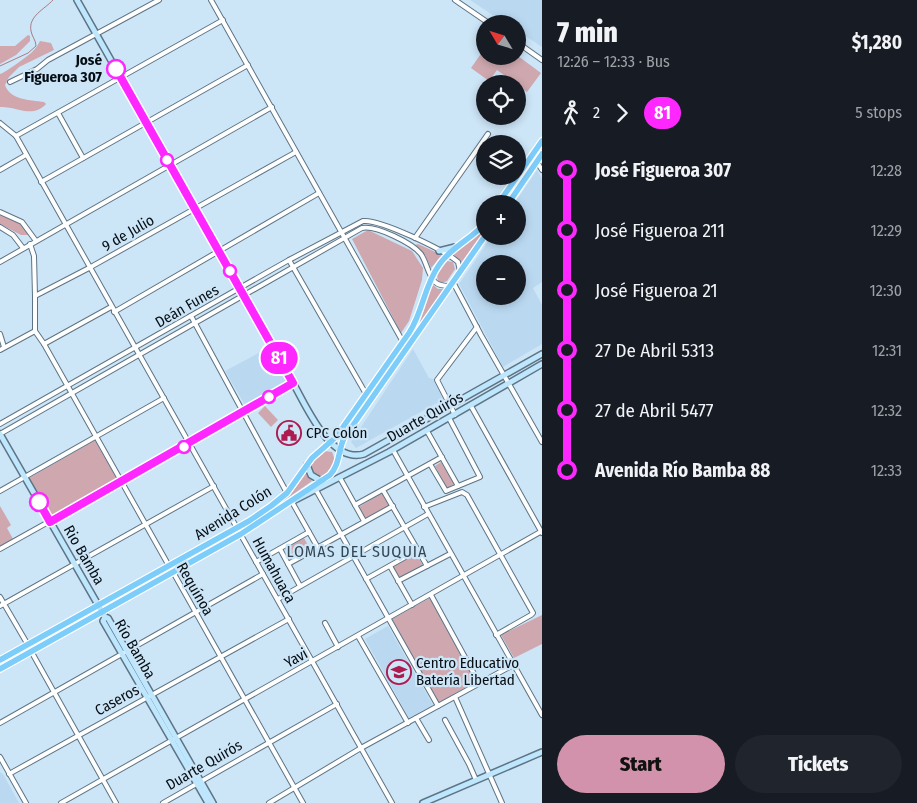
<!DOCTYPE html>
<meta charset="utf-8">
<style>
body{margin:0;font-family:"Fira Sans Condensed",sans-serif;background:#20242c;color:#f1f3f6;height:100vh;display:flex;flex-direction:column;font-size:19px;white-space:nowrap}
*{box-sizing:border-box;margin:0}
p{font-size:16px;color:#9ea1a6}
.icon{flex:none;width:28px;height:28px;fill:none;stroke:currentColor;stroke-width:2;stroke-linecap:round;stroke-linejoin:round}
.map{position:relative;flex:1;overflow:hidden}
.side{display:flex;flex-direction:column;background:#171b24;width:375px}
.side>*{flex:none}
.badge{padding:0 10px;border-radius:16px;font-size:18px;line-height:32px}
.needle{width:32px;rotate:308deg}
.tools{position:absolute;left:476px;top:15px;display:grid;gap:10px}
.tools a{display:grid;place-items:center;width:50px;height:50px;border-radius:50%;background:#171b24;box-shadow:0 2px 8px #0003;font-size:25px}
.map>.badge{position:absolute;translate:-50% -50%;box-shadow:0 0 0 2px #fff}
.legs{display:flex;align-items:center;gap:8px;height:55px;padding:0 15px;font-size:16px}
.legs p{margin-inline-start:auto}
.headline{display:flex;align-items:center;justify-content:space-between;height:85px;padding:0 15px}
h1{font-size:28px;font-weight:800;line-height:38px}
.button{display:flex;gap:10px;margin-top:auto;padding:10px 15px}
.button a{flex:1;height:58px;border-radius:30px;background:#d292ab;color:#111;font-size:20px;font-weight:800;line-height:58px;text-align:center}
.button a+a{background:#20242c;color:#f1f3f6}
ul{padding:0 15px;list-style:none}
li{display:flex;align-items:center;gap:18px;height:60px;font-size:19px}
li i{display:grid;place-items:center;width:8px;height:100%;margin:0 6px;background:currentColor}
li i::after{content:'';width:12px;height:12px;margin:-6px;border:4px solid;border-radius:50%;background:#171b24}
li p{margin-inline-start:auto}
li:first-child i{background:linear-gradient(#0000 50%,currentColor 0)}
li:last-child i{background:linear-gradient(currentColor 50%,#0000 0)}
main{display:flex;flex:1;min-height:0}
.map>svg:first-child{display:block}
.built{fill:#bad9f1;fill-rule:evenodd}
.green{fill:#cfa8af}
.forest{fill:#d1a6ad}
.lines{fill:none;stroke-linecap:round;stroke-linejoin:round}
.stream{stroke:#a77d84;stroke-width:1}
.minor-casing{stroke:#5e7484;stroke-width:6}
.secondary-casing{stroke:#5e7484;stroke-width:8}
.primary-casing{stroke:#fff;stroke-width:8}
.minor{stroke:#fff;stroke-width:4}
.secondary{stroke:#bee6fd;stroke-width:5}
.primary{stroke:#7dcdfa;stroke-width:5.5}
.line-1-casing{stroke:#fff;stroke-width:11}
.line-1{stroke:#fe27ff;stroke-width:8}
.stop-1-dot{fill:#fff;stroke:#fe27ff;stroke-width:2.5}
.labels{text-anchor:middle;stroke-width:4.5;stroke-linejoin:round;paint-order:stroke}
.stop-label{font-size:15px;font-weight:bold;fill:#060e14;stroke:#cce5f7;text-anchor:end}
.street-label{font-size:15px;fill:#060e14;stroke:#cce5f7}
.poi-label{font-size:15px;fill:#060e14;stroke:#cce5f7;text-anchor:start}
.neighbourhood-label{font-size:16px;letter-spacing:1px;fill:#334756;stroke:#cce5f7}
</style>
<main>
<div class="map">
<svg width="542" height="803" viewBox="0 0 542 803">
<rect width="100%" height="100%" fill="#cce5f7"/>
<g class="built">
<polygon points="470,0 542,0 542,47 518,31 518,24 506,24"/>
<path d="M537 170 542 179V282L533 288 542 305V344L503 367 459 284 492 236H518V204H514ZM485 264H518V296H485Z"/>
<polygon points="268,348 287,382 245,405 225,371"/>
<polygon points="413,349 429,378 437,380 444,399 356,448 351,442"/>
<polygon points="388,626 433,705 409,718 365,639"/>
<polygon points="0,772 3,774 19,803 0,803"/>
</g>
<g class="green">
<polygon points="485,48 485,56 518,56 541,73 527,92 497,70 489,81 471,68"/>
<polygon points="368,230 412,251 423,268 422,280 409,321 401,333 352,239"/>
<polygon points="485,230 461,263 453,254"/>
<polygon points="418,244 442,255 431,268 425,255 415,245"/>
<polygon points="447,261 453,262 455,269 447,281 442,283 438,281 437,275"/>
<polygon points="432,284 438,289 444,289 419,325"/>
<polygon points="265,406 278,420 271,427 258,413"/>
<polygon points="95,440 117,479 51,517 29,478"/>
<polygon points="324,451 332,452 335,460 328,472 321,477 314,473 310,465 317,457"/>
<polygon points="441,462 454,484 447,488 435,466"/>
<polygon points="306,473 312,481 268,512 293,491"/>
<polygon points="382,493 389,506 366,519 359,507"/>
<polygon points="0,506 11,525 7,528 13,539 0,546"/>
<polygon points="304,538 310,549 291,560 285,549"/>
<polygon points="416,553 423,566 400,579 393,566"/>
<polygon points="430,598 475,682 438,703 392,619"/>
<polygon points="542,615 542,644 514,658 501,635"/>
</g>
<g class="forest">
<polygon points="28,35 30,36 30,41 16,55 0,64 0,46 15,46"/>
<path d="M40 41 51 43 54 50 19 67 9 77 5 85C10 100 30 100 44 102L46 104C32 119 17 106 0 107V74C3 74 30 55 33 51 36 48 38 45 40 41Z"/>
<path d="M0 213C13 218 21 221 29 234L27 235H21L0 224Z"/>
</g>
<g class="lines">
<path class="stream" d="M0 66 28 53 36 46C36 40 32 37 31 31 28 16 45 9 53 0"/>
<defs>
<g id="minor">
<polyline points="211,0 403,342"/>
<polyline points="455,0 490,24"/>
<polyline points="518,43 542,60"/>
<polyline points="10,82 37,69 48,60 159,0"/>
<polyline points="58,113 83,158"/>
<polyline points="0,123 16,136 392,803"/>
<polyline points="16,136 223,20"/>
<polyline points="537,162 542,170"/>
<polyline points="0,170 26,155"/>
<polyline points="41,182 248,65"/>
<polyline points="0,212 22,222 36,241"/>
<polyline points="0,227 13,235 23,248"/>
<polyline points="415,238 488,134"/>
<polyline points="30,244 34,256 35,296"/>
<polyline points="289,260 366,394"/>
<polyline points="0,262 272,107"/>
<polyline points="453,282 481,335 542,442"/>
<polyline points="114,312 319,193"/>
<polyline points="191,316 287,493"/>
<polyline points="35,331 44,344 169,566"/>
<polyline points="0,334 4,347"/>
<polyline points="44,344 111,307"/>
<polyline points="0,350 35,331 35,296 89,268 296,152"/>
<polyline points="471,406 542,533"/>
<polyline points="455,415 437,380 477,327"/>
<path d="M0 424 289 260 363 221C380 219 444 250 458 262L460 271"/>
<polyline points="427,431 458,486"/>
<path d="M0 434 362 228C376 225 412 243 421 254 427 263 428 275 435 282 439 286 445 286 450 286"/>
<polyline points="393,450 542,715"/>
<polyline points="430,464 446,491 480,477 449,418"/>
<polyline points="340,478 364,521"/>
<polyline points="317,488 316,490 438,706"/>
<polyline points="383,490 427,566"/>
<polyline points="0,491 164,398"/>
<polyline points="292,502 318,548"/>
<polyline points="355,505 442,457"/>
<polyline points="424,507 462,492 467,495 533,613 531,615 496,635"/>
<polyline points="0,549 190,443 293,383"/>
<polyline points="280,549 300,586"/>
<polyline points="256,562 309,532"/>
<polyline points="288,564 393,506"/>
<polyline points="390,566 412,605"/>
<polyline points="173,572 303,803"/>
<polyline points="366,579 418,550"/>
<polyline points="398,581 450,554"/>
<polyline points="431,595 479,683"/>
<polyline points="0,597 28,645"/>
<polyline points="278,599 428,514"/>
<polyline points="0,606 214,486"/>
<polyline points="325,623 338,647"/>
<polyline points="358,636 408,723"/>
<polyline points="31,651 116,803"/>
<polyline points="455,697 502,803"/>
<polyline points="416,718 429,740"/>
<polyline points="445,720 469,764 476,780"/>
<polyline points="0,723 263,574"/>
<polyline points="0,757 26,803"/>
<polyline points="9,774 289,619"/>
<polyline points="61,803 542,531"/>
<polyline points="163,803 337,704"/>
<polyline points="269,803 361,748 513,665"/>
</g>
<g id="secondary">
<path d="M77 0 293 383C306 405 330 464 364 454L542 354"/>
<polyline points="439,251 455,247"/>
<polyline points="0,434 105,617 108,618 213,803"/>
<polyline points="307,465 311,475 323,482"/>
<polyline points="295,500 389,452 542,364"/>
<polyline points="105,617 103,621 208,803"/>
<polyline points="423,803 542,752"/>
</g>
<g id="primary">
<polyline points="498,204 542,141"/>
<polyline points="508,204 542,154"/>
<path d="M0 660 249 521 271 506 287 493 312 458 336 437 409 333C423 312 424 286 439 265 451 247 472 239 485 223"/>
<path d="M0 669 241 534 330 475C340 464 338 451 344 438L485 236"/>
</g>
</defs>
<use href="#minor" class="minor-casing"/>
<use href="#secondary" class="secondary-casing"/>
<use href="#primary" class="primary-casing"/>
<use href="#minor" class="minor"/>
<use href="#secondary" class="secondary"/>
<use href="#primary" class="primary"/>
</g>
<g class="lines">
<defs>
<polyline id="line-1" points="39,502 50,522 293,383 116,69"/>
</defs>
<use href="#line-1" class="line-1-casing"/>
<use href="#line-1" class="line-1"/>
</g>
<defs>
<symbol id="civic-ring" viewBox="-11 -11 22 22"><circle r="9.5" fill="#cce5f7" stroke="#ad1b4f" stroke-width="1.5"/><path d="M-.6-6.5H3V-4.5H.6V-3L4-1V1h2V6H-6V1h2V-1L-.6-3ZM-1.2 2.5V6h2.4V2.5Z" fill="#ad1b4f"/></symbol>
<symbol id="school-ring" viewBox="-11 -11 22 22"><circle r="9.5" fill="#cce5f7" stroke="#ad1b4f" stroke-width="1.5"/><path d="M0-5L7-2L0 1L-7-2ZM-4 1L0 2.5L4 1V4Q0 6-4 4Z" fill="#ad1b4f"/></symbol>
</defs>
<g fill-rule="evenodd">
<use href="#civic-ring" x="275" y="419" width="28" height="28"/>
<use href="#school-ring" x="385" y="658" width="28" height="28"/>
</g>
<g class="stop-1-dot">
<circle cx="116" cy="69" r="9"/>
<circle cx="167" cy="160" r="6"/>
<circle cx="230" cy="271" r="6"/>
<circle cx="269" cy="397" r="6"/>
<circle cx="184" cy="447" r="6"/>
<circle cx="39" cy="502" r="9"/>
</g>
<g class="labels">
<g class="stop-label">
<text x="102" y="65">José<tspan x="102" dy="17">Figueroa 307</tspan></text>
</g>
<g class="street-label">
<text transform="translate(128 233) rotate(-30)" y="5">9 de Julio</text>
<text transform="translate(187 306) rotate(-30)" y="5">Deán Funes</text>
<text transform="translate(425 417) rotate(-30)" y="5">Duarte Quirós</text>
<text transform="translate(233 513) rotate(-32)" y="5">Avenida Colón</text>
<text transform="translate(84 555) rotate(60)" y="5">Rio Bamba</text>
<text transform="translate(274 570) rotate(61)" y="5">Humahuaca</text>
<text transform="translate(195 589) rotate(60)" y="5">Requínoa</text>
<text transform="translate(135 649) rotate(60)" y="5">Río Bamba</text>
<text transform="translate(296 658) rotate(-29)" y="5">Yavi</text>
<text transform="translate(117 700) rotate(-29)" y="5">Caseros</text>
<text transform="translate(204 765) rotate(-30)" y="5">Duarte Quirós</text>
</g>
<g class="poi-label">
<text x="306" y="438">CPC Colón</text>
<text x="416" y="668">Centro Educativo<tspan x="416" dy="17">Batería Libertad</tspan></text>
</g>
<g class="neighbourhood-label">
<text x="357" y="557">LOMAS DEL SUQUIA</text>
</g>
</g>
</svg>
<div class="tools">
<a><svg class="needle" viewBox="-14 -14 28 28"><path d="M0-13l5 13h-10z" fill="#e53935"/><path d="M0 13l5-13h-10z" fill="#9ea1a6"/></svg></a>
<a><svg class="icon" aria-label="locate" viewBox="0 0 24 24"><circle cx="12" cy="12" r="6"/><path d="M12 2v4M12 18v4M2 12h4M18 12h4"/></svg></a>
<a><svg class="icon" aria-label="layers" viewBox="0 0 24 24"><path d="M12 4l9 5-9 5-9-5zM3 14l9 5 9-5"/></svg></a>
<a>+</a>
<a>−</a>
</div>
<b class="badge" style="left:279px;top:358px;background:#fe27ff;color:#fff">81</b>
</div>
<section class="side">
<div class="headline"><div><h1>7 min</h1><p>12:26 – 12:33 · Bus</p></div><b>$1,280</b></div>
<div class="legs"><svg class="icon" aria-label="walk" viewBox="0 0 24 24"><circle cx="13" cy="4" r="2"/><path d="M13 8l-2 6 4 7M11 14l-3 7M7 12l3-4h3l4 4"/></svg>2<svg class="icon" aria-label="forward" viewBox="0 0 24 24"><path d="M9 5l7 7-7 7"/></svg><b class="badge" style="background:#fe27ff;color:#fff">81</b><p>5 stops</p></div>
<ul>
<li><i style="color:#fe27ff"></i><b>José Figueroa 307</b><p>12:28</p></li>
<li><i style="color:#fe27ff"></i><span>José Figueroa 211</span><p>12:29</p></li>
<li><i style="color:#fe27ff"></i><span>José Figueroa 21</span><p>12:30</p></li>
<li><i style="color:#fe27ff"></i><span>27 De Abril 5313</span><p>12:31</p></li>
<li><i style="color:#fe27ff"></i><span>27 de Abril 5477</span><p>12:32</p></li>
<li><i style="color:#fe27ff"></i><b>Avenida Río Bamba 88</b><p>12:33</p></li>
</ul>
<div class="button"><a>Start</a><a>Tickets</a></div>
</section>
</main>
